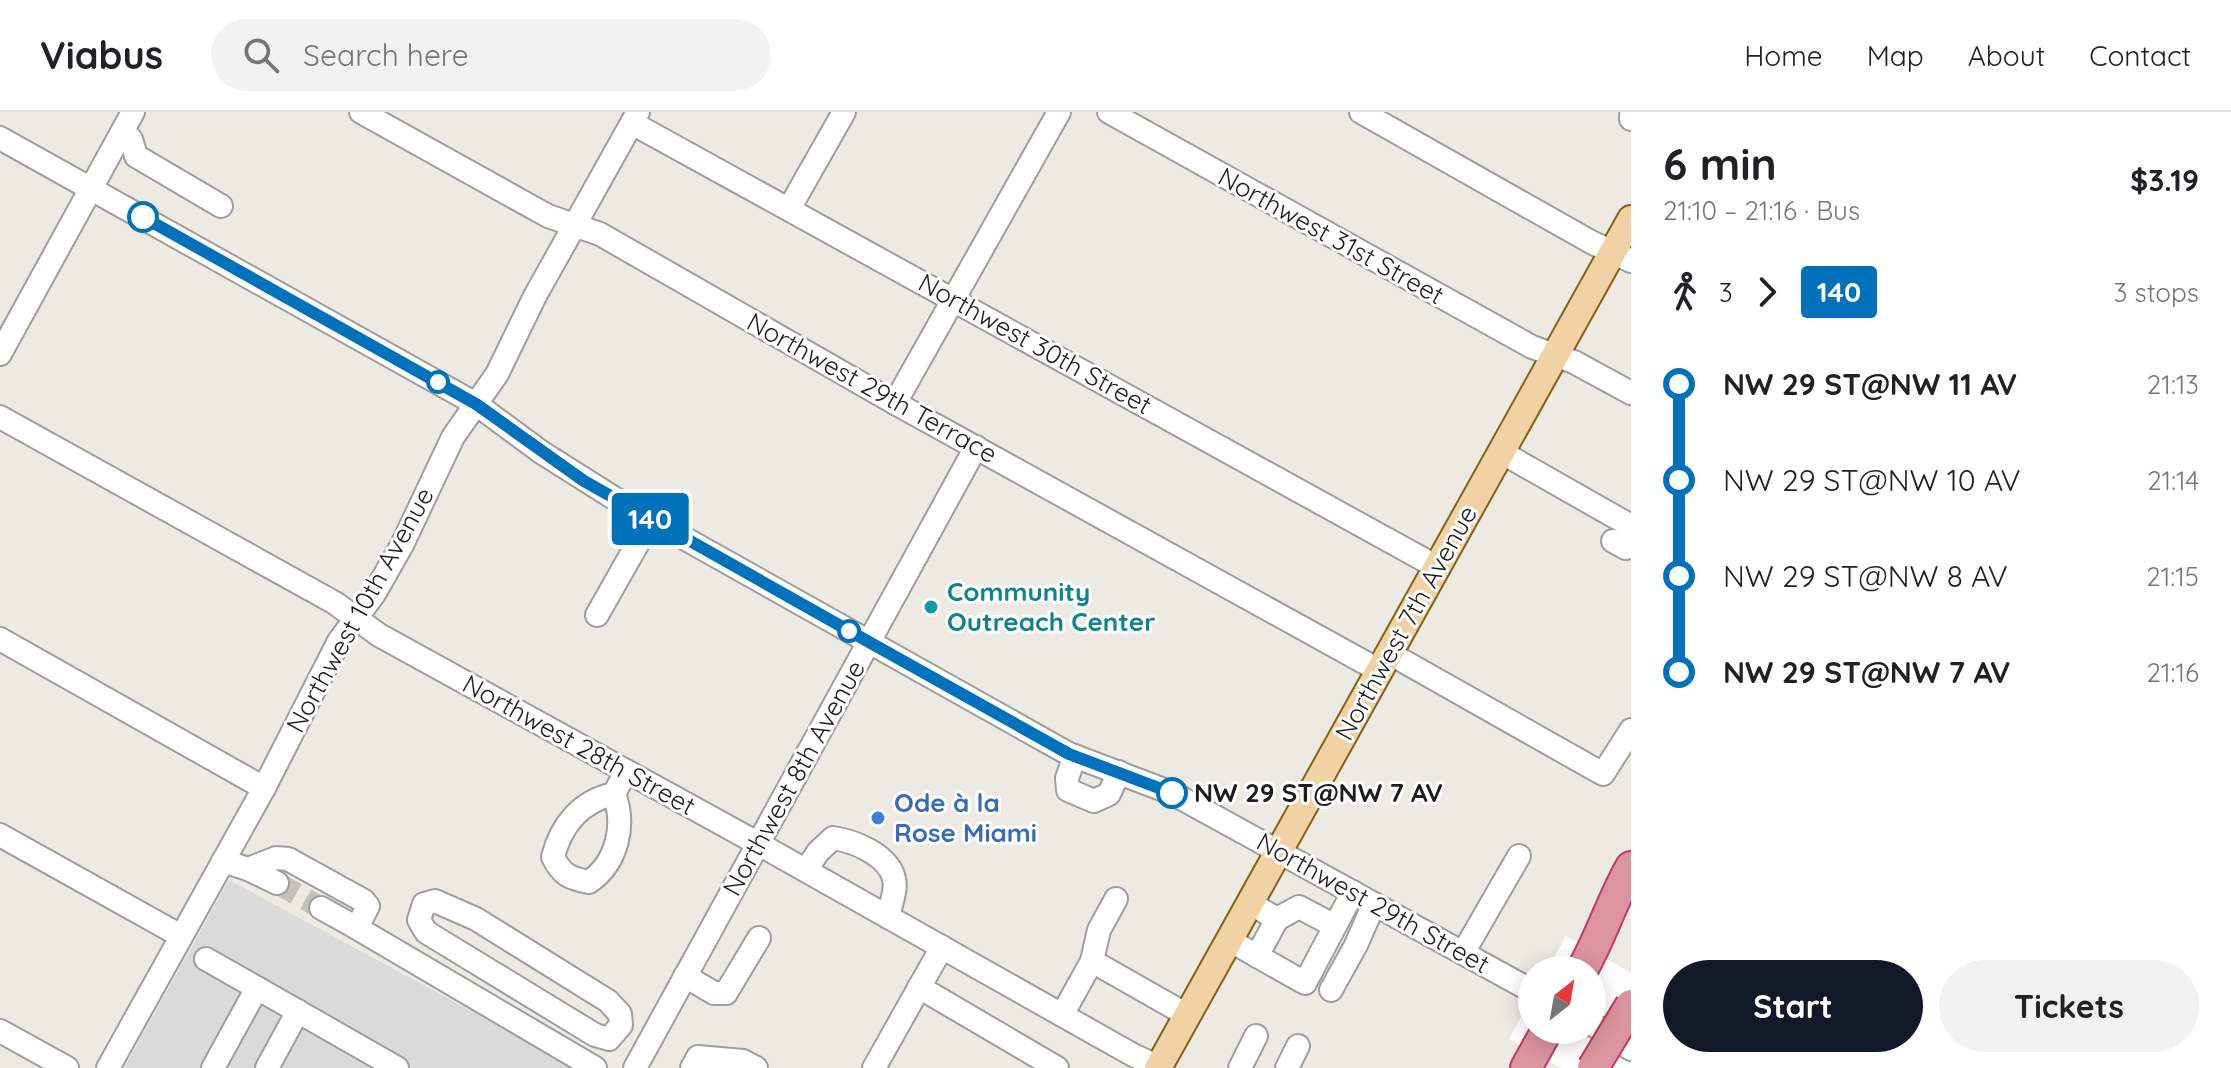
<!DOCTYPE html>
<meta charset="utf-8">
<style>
body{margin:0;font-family:Quicksand,sans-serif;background:#f2f2f2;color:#202124;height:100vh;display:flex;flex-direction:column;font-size:30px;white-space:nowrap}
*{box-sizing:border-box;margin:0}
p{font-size:26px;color:#757577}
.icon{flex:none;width:44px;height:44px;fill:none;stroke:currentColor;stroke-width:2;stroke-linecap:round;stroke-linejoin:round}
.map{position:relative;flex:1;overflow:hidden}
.details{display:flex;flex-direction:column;background:#fff;width:600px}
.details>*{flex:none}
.badge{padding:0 16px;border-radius:6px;font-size:28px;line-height:52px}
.needle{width:52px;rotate:31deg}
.tools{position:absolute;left:1518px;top:844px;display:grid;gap:16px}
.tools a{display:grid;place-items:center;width:88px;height:88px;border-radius:50%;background:#fff;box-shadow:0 4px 20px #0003;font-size:40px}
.map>.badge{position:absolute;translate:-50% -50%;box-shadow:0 0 0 4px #fff}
.legs{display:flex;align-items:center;gap:12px;height:88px;padding:0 32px;font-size:26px}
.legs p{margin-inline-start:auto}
.summary{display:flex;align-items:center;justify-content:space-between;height:136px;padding:0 32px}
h1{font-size:44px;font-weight:800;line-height:60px}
.button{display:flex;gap:16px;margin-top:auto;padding:16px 32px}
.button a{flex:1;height:92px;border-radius:48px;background:#111827;color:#fff;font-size:32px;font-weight:800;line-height:92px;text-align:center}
.button a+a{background:#f2f2f2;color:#202124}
ul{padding:0 32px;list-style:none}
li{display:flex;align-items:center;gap:28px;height:96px;font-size:30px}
li i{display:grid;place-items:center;width:12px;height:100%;margin:0 10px;background:currentColor}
li i::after{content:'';width:20px;height:20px;margin:-10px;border:6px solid;border-radius:50%;background:#fff}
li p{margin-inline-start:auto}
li:first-child i{background:linear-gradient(#0000 50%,currentColor 0)}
li:last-child i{background:linear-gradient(currentColor 50%,#0000 0)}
header{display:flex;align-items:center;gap:48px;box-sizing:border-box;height:112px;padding:0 40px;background:#fff;border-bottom:2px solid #e0e0e0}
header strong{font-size:38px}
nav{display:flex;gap:44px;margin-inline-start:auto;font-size:28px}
.search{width:560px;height:72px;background:#f2f2f2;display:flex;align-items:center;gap:20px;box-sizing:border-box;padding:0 28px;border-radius:44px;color:#757577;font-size:30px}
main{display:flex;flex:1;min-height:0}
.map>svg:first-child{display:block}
.residential{fill:#dbdada}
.pier{fill:#fff}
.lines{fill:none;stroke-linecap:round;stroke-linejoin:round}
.minor-tunnel{stroke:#c3c1bc;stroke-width:22;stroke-dasharray:22 11;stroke-linecap:butt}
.minor-casing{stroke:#9e9e9e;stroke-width:26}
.major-casing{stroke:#856211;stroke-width:30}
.highway-casing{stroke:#c43863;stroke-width:34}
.minor{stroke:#fff;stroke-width:22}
.major{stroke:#f1d2a5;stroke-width:26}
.highway{stroke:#dc949f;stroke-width:30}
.highway-bridge-casing{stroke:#c43863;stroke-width:34;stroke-linecap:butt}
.highway-bridge{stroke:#dc949f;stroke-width:30}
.line-1-casing{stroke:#fff;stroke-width:18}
.line-1{stroke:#0072bc;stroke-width:12}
.stop-1-dot{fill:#fff;stroke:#0072bc;stroke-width:4}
.culture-dot{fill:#0f9aa8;stroke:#fff;stroke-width:3}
.shop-dot{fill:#3f7fe0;stroke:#fff;stroke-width:3}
.labels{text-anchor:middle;stroke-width:6;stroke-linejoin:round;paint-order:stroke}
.street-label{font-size:26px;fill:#1d1d1d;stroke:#fff}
.culture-label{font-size:26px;font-weight:bold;fill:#0d838f;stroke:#fff;text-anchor:start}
.stop-label{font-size:26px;font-weight:bold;fill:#1d1d1d;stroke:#fff;text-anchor:start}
.shop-label{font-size:26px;font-weight:bold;fill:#366cbe;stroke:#fff;text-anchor:start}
</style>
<header>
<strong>Viabus</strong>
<div class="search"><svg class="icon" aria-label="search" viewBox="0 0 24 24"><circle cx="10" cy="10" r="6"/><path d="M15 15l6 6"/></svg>Search here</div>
<nav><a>Home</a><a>Map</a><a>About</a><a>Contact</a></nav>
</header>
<main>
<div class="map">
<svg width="1631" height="956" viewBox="0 0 1631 956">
<rect width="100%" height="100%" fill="#edeae4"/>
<polygon class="residential" points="229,768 577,956 124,956"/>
<polygon class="pier" points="1566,824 1631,861 1631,956 1561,956 1509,927 1532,885 1532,918 1592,918 1592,858 1547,858"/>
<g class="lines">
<polyline class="minor-tunnel" points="277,771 321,796"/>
<defs>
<g id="minor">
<polyline points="361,0 548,104 600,122 895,291 1380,559"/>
<polyline points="1109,0 1532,235 1574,250 1631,281"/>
<polyline points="1361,0 1591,130 1631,149"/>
<polyline points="1631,3 1631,7"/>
<polyline points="632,11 1437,455"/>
<polyline points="122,21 131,27 136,44 221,94"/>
<polyline points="0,26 476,292 541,340 625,393 1069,642 1172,681 1532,879"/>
<polyline points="789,97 844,0"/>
<polyline points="0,242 133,0"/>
<polyline points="895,291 1059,0"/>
<polyline points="0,305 335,491 379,523 757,731 1133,943 1161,956"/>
<polyline points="1501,340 1631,414"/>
<polyline points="1613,429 1626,436 1631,427"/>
<polyline points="597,503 651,408"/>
<polyline points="0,527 264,676"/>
<polyline points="1389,541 1603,662 1631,618"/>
<polyline points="1075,644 1067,666 1068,678 1094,689 1109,682 1119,660"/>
<path d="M614 682C581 689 561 713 553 745 562 763 569 766 589 770 617 751 626 713 614 682L626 659"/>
<polyline points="0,723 181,824"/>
<polyline points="223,749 248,757 276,746 288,747 364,789 368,794 357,816 595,956"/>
<polyline points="248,757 277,771"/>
<path d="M806 758 818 740 833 726C854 729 889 743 894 767 897 778 890 794 888 805"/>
<polygon points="435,789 476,807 608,889 620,902 621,913 609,927 595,923 426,820 419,808 424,792"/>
<polyline points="1250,791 1277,807 1299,795 1335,814"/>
<polyline points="321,796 357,816"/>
<polyline points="1229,828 1305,871 1353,780"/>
<polyline points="1463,841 1519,744"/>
<polyline points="1257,844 1277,807"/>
<polyline points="206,847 257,876"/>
<polyline points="1092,849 1187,903"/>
<polyline points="685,864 714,881 726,881 759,826"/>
<polyline points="919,875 1057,956"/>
<polyline points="1331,878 1356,833 1374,792"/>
<polyline points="1062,903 1092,849 1099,818 1116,787"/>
<polyline points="1592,912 1631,937"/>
<polyline points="0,919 67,956"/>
<polyline points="108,956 264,676 339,529 374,482 402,433 453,325 497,262 535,184 638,0"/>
<polyline points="213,956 257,876 397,956"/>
<polyline points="267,956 298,899"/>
<polyline points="635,956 976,335"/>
<polyline points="692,956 698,945 743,949 756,956"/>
<polyline points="874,956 942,835"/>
<polyline points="1240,956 1256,924"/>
<polyline points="1287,956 1298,934"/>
</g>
<polyline id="major" points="1158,956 1631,107"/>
<g id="highway">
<path d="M1582 858C1601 825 1612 788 1631 755"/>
<polyline points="1526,956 1547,918"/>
</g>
</defs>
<use href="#minor" class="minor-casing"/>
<use href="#major" class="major-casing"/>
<use href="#highway" class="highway-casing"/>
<use href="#minor" class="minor"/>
<use href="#major" class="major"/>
<use href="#highway" class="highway"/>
<defs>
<polyline id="highway-bridge" points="1593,956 1631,893"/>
</defs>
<use href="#highway-bridge" class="highway-bridge-casing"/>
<use href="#highway-bridge" class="highway-bridge"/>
</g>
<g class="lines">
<defs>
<polyline id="line-1" points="143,105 476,292 584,369 869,530 1069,642 1172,681"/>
</defs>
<use href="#line-1" class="line-1-casing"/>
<use href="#line-1" class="line-1"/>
</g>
<g class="stop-1-dot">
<circle cx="143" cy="105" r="14"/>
<circle cx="438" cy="270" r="10"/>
<circle cx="849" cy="519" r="10"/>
<circle cx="1172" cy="681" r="14"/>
</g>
<circle class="culture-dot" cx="931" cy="495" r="8"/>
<circle class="shop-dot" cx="878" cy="706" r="8"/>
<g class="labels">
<g class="street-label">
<text transform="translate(1331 124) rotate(29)" y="9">Northwest 31st Street</text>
<text transform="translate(1035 232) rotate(29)" y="9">Northwest 30th Street</text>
<text transform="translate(872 276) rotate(29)" y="9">Northwest 29th Terrace</text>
<text transform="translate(360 498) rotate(-61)" y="9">Northwest 10th Avenue</text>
<text transform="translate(1406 511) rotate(-61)" y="9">Northwest 7th Avenue</text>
<text transform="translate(579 633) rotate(29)" y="9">Northwest 28th Street</text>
<text transform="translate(794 666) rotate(-61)" y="9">Northwest 8th Avenue</text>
<text transform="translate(1373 791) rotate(29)" y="9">Northwest 29th Street</text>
</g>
<g class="culture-label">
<text x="947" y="489">Community<tspan x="947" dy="30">Outreach Center</tspan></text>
</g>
<g class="stop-label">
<text x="1194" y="690">NW 29 ST@NW 7 AV</text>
</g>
<g class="shop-label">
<text x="894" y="700">Ode à la<tspan x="894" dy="30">Rose Miami</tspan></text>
</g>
</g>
</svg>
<div class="tools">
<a><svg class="needle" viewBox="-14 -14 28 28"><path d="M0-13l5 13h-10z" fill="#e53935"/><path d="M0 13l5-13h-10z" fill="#757577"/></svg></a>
</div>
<b class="badge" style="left:650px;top:407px;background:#0072bc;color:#fff">140</b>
</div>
<section class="details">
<div class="summary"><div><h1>6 min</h1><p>21:10 – 21:16 · Bus</p></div><b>$3.19</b></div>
<div class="legs"><svg class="icon" aria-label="walk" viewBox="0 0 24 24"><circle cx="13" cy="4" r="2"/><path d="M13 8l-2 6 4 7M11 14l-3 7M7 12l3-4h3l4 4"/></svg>3<svg class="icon" aria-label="forward" viewBox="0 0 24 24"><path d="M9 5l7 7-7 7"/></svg><b class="badge" style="background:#0072bc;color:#fff">140</b><p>3 stops</p></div>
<ul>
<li><i style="color:#0072bc"></i><b>NW 29 ST@NW 11 AV</b><p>21:13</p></li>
<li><i style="color:#0072bc"></i><span>NW 29 ST@NW 10 AV</span><p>21:14</p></li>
<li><i style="color:#0072bc"></i><span>NW 29 ST@NW 8 AV</span><p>21:15</p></li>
<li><i style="color:#0072bc"></i><b>NW 29 ST@NW 7 AV</b><p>21:16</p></li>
</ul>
<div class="button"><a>Start</a><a>Tickets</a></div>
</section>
</main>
